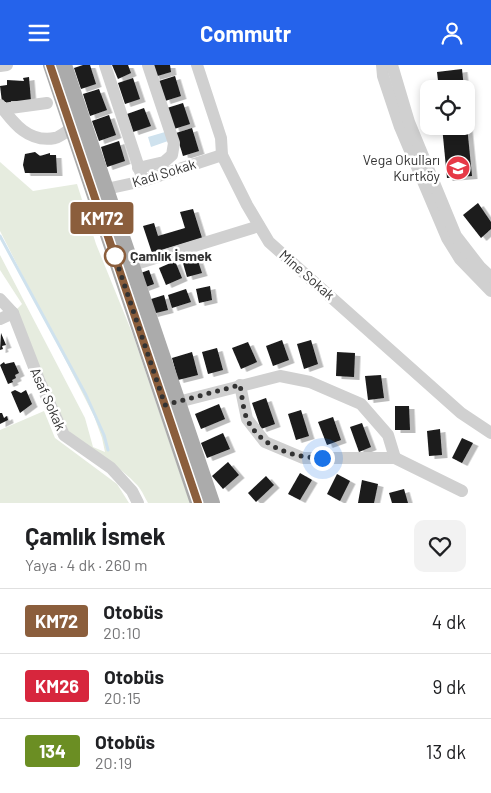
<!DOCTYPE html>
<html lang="tr">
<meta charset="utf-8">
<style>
body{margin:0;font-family:Barlow,sans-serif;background:#f2f2f2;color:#202124;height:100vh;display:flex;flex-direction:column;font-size:19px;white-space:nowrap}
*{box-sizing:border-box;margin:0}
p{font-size:16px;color:#757577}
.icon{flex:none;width:28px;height:28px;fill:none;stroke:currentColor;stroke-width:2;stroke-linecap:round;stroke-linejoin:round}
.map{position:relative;height:438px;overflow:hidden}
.drawer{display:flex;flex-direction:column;background:#fff;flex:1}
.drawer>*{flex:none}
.badge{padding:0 10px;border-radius:4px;font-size:18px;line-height:32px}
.buttons{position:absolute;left:420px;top:15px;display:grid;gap:10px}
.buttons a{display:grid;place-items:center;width:55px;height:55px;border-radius:10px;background:#fff;box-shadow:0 2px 8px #0003;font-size:25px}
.you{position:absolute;width:25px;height:25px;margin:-12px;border:4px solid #fff;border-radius:50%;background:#1a73e8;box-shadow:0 0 0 8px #1a73e833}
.map>.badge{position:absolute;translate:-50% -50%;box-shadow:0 0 0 2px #fff}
.round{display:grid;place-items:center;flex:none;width:52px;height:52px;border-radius:10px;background:#f2f2f2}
.overview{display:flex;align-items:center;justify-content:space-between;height:85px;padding:0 25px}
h1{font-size:24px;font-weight:700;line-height:38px}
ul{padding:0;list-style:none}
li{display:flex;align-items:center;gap:15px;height:65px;padding:0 25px;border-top:1px solid #e0e0e0}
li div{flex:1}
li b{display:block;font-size:19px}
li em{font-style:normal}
li .badge{min-width:55px;font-weight:700;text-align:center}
header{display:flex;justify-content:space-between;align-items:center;height:65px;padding:0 25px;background:#2563eb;color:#fff;font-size:22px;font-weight:700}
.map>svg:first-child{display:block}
.green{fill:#e6ecdf}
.water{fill:#cfe2ee}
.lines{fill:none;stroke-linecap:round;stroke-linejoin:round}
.stream{stroke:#cfe2ee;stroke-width:3}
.building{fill:#1a1a1a;filter:url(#shadow)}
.minor{stroke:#d0d0d0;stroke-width:12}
.major{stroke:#ababab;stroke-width:16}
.line-casing{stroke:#fff;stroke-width:11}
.line{stroke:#8b5e3c;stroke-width:8}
.walk{stroke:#333;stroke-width:5;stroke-dasharray:0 9}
.stop-dot{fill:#fff;stroke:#8b5e3c;stroke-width:2.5}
.labels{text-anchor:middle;stroke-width:5;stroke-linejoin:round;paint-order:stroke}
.poi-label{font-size:14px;fill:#333;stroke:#fff;text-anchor:end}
.street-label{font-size:14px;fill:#333;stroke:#fff}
.stop-label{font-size:14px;font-weight:bold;fill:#333;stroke:#fff;text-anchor:start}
</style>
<header><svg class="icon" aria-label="menu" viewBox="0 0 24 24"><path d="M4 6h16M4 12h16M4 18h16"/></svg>Commutr<svg class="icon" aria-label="person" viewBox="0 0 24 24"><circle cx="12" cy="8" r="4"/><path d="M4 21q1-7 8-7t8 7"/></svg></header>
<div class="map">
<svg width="491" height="438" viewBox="0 0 491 438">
<defs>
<filter id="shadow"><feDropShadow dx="5.5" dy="3" stdDeviation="0" flood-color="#0004"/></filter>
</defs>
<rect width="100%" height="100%" fill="#fff"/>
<g class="green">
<path d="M0 97 33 126 77 119 96 179 133 270 190 438H148C144 431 141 423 135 418 114 395 84 384 64 361L15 246 22 239 0 205V190L85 353 93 382 105 387 102 373 94 351 0 166Z"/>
<polygon points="44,346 55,373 117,419 129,438 0,438 0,365"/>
</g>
<polygon class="water" points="165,67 168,76 151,82 148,72"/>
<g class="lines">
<polyline class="stream" points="0,171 86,330 104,370 108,385"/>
</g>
<g class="building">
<polygon points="83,0 90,0 96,19 81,24 74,3"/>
<polygon points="112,0 128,0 131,8 118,14"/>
<polygon points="151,0 170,0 171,7 154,12"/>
<polygon points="462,4 464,24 439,24 437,7"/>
<polygon points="175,11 181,31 165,36 159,16"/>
<polygon points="29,12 31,36 11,36 11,39 6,40 6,37 2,37 0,21 7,20 7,15 24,16 23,13"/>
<polygon points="133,13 140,34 125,39 118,18"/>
<polygon points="99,24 107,45 90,51 83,29"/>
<polygon points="183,38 190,59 174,64 167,43"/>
<polygon points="144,43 151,61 133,67 127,49"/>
<polygon points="109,50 116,70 99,76 92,56"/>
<polygon points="442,61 467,61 472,111 447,113"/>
<polygon points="192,63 199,86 183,91 176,68"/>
<polygon points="119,76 125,96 107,102 101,82"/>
<polygon points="35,87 40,91 50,88 50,90 56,90 57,108 25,108 23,100 25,89"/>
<polygon points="478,138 491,157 491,164 481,173 463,150"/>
<polygon points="193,144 202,173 152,188 143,161 154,158 158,171 185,163 180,147"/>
<polygon points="87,152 91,164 76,168 73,156"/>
<polygon points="197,193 202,208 187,212 183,198"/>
<polygon points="175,196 182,213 166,220 159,203"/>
<polygon points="149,205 154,219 143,223 138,209"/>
<polygon points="210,221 212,235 199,238 196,224"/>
<polygon points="186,224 191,237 172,243 168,230"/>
<polygon points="164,230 168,245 152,249 148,235"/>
<polygon points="1,268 6,280 2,281 3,284 0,285"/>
<polygon points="282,275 289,295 273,301 266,281"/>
<polygon points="311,275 318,299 304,304 297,279"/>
<polygon points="248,277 257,297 241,304 232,283"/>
<polygon points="217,283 223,305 208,309 202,287"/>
<polygon points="192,287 198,310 178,315 172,293"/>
<polygon points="337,287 355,288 354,312 336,311"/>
<polygon points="4,297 5,299 14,297 19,308 15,310 16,313 12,315 13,317 8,319 0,300"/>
<polygon points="381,310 384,333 368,335 365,311"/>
<polygon points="15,325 21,328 26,325 32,339 20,348 11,327"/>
<polygon points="266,333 275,359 261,364 252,338"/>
<polygon points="219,339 225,354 201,364 195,349"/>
<polygon points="395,341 409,341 410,365 395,365"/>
<polygon points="301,345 309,371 296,375 288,349"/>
<polygon points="0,348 2,348 4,353 7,351 8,355 0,359"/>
<polygon points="333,352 341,375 327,380 318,357"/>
<polygon points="362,358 371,382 359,387 350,362"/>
<polygon points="440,364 442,390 429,391 427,366"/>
<polygon points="223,368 230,384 207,393 201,378"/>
<polygon points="462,373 473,378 462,398 452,393"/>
<polygon points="228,397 239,410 223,424 212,411"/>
<polygon points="300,408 312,415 300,435 288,429"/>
<polygon points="337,409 350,416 340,436 327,429"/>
<polygon points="266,411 274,420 256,437 248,428"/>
<polygon points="362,415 378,419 374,438 358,438"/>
<polygon points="404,424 408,438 392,438 389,428"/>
</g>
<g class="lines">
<g class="minor">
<polyline points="105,0 141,109"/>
<polyline points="197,0 221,73 222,90 247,140 269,177 461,348 491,368"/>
<polyline points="382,0 383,11 400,62 447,173 460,194 491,226"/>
<polyline points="392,0 409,57 456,171 480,202 491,212"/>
<polyline points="0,1 7,0"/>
<path d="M0 40C14 59 29 78 55 73 63 71 70 62 79 60"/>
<polyline points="3,44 47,38"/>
<polyline points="138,103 164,97 172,90 174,78 148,0"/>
<polyline points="97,126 143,116 222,90"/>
<polyline points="123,203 259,161"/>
<polyline points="0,234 13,248 39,315 64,370 111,403 132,426 138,438"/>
<polyline points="0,254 13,248"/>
<polyline points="240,320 247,354 265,377 303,393 395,393 462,426"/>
<polyline points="170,339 280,311 310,317 361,339 388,370 395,393"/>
</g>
<g class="major">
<polyline points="51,0 198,438"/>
<polyline points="64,0 212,438"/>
</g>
</g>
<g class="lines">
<defs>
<polyline id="line" points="50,0 198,438"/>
</defs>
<use href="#line" class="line-casing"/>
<use href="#line" class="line"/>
<path class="walk" d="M115 191 114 189 165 340 240 320C242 330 243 345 247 354 260 382 294 393 322 393"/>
</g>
<defs>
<symbol id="school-disc" viewBox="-11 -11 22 22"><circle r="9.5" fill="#e63946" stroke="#fff"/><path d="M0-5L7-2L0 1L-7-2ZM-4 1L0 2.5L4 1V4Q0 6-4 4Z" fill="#fff"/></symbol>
</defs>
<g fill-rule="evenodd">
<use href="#school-disc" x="444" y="89" width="28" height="28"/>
</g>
<circle class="stop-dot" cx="115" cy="191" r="10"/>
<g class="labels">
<g class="poi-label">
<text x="440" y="100">Vega Okulları<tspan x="440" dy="16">Kurtköy</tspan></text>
</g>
<g class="street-label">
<text transform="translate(164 108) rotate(-17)" y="5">Kadı Sokak</text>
<text transform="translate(307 210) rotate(41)" y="5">Mine Sokak</text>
<text transform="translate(48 334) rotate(66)" y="5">Asaf Sokak</text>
</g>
<g class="stop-label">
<text x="130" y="196">Çamlık İsmek</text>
</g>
</g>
</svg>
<div class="buttons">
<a><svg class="icon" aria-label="locate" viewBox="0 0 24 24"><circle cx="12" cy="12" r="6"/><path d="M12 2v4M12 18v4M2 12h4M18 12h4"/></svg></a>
</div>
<div class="you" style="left:322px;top:393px"></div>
<b class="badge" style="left:102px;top:153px;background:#8b5e3c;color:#fff">KM72</b>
</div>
<section class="drawer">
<div class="overview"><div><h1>Çamlık İsmek</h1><p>Yaya · 4 dk · 260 m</p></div><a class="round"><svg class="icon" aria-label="heart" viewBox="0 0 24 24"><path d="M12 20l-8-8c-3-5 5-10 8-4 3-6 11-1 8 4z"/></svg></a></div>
<ul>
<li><span class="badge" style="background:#8b5e3c;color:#fff">KM72</span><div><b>Otobüs</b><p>20:10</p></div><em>4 dk</em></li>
<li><span class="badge" style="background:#d7263d;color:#fff">KM26</span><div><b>Otobüs</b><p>20:15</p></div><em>9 dk</em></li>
<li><span class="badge" style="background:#6b8e23;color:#fff">134</span><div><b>Otobüs</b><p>20:19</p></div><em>13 dk</em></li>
</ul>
</section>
